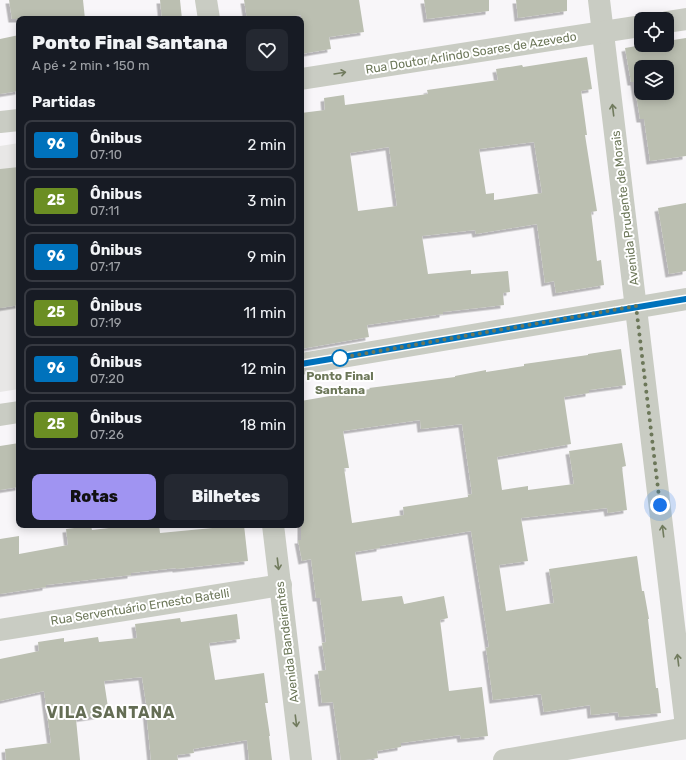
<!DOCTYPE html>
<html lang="pt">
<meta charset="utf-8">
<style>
body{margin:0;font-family:Rubik,sans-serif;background:#242831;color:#f1f3f6;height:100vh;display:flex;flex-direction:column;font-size:15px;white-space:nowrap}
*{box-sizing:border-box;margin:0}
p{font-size:13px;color:#9ea1a6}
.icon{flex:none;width:22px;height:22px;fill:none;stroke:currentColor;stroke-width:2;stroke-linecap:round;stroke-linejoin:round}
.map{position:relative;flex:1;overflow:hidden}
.sheet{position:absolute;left:16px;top:16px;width:288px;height:512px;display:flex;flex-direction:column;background:#171b24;border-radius:8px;box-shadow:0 2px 10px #0003}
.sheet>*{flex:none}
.badge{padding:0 8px;border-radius:3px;font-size:14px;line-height:26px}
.fabs{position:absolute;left:634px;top:12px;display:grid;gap:8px}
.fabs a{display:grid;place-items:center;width:40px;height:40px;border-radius:8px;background:#171b24;box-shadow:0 2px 10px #0003;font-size:20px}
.you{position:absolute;width:20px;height:20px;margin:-10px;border:3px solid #fff;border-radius:50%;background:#1a73e8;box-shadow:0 0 0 6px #1a73e833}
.map>.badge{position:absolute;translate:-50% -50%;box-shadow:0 0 0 2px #fff}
h2{padding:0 16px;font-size:15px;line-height:36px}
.round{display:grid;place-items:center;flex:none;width:42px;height:42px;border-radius:8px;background:#242831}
.overview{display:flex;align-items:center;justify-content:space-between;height:68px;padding:0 16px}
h1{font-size:19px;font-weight:800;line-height:30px}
.cta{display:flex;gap:8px;margin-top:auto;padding:8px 16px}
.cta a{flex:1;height:46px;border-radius:8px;background:#a094f2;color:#111;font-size:16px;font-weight:800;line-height:46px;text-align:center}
.cta a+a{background:#242831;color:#f1f3f6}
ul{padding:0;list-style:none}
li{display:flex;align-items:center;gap:12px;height:50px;margin:0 8px 6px;padding:0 8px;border:2px solid #363941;border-radius:8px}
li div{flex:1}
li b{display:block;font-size:15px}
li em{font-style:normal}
li .badge{min-width:44px;font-weight:700;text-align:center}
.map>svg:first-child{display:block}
.built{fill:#e8e7e6}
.building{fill:#bbbfb1;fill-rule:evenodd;filter:url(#shadow)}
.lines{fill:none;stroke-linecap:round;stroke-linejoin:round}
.street{stroke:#c9ccc3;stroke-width:22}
.oneway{stroke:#717b5e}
.line-casing{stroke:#fff;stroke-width:9}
.line{stroke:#0072bc;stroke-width:6}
.walk{stroke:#6c7759;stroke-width:4;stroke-dasharray:0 7.2}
.stop-dot{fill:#fff;stroke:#0072bc;stroke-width:2}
.labels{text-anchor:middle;stroke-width:4;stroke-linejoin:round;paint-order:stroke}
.street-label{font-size:12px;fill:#6c7759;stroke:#fff}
.stop-label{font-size:12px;font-weight:bold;fill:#6c7759;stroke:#fff}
.district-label{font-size:16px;font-weight:bold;letter-spacing:1px;fill:#646d54;stroke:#fff}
</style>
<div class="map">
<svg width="686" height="760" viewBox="0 0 686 760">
<defs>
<filter id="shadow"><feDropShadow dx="-3.5" dy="3.5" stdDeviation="0" flood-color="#0004"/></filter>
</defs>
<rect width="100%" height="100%" fill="#f8f6f9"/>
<polygon class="built" points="19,143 19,389 0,392 0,146"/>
<g class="building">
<polygon points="9,0 83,0 85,19 12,19"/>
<polygon points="160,0 180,0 182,19 162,19"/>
<polygon points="244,0 359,0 364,32 329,37 331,49 301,54 301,15 274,19 247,19"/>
<polygon points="424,0 489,0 489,11 427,19"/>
<polygon points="516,0 567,0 567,11 518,18"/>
<polygon points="19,35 19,91 0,94 0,39"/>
<path d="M686 38V156L650 161 644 119H640L634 82H631L625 48 642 45H667V41ZM641 67H667V93H641Z"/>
<path d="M587 57 592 89 581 91 587 135H585L597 211 591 212 597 261 601 260 604 285 556 293 554 281 545 283 537 224 476 234 475 230 422 236 428 274 471 270V274L508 271 510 292 503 293 504 305 443 312V314L367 325 369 337 301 349V113L325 110 324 98 344 95 345 105 428 94 427 90 498 80 496 69 522 65 523 67ZM534 142 542 193 494 200V193L486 194 479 149ZM389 147 397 206 358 211 350 153Z"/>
<polygon points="19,167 19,305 0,308 0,169"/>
<polygon points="686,203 686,271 669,274 658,208"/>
<path d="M621 349 626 385 589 390V393L564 397 571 444 497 457 502 490 528 486V490L574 484 569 451 622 443 626 466 622 467 627 510 608 513 607 508 521 518 528 561 499 565 506 611 554 603 549 569 637 556 642 591H644L649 619H648L652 654 656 688H658L661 713 619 717 618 712 591 715 590 705 544 712 541 694 493 700 486 648 489 647 471 531 380 546V548L355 552 362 601 402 596 404 604 444 596 448 618 440 620 449 691 482 687 488 736 461 739 460 735 401 743V747L377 751 378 758 365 760H341L333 702 322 703 318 671 326 670 322 643 326 642 320 598H316L311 559 302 561 298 540H301V492H304L301 469V446H304L301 426V401L370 389 369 388 455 377V376L486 370V372L524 366V364L588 355V354ZM420 420 421 429 462 424 472 494 468 495V497L403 507 404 515 352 523 344 468H349L343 431Z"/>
<polygon points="19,443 19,487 0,490 0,446"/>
<polygon points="134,525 159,525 160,533 244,525 248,561 176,569 176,568 131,573 131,575 46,585 46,587 0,594 0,539 19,536 19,554 68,545 66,529 91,526 92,530"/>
<polygon points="237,614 240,639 209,643 215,680 264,673 268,703 265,703 270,736 269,736 272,760 249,760 247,740 193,749 194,753 177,755 178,760 151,760 146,710 147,710 142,677 104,681 109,714 76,719 80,760 6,760 5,749 51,743 44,691 0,701 0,659 39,651 38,642 64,638 64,642 98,637 99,642 137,638 135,624 180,618 181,622"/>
</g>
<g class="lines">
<g class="street">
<polyline points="206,0 209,19"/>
<polyline points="599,0 686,726"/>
<polyline points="667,22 686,19"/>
<polyline points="301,79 641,26"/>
<polyline points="0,122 19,120"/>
<polyline points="301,364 686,299"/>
<polyline points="0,415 19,412"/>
<polyline points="273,525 301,760"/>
<polyline points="0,630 281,585"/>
<polyline points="504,760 686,728"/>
</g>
</g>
<defs><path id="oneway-shaft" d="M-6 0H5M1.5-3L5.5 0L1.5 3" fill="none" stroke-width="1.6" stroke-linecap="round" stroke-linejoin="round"/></defs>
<g class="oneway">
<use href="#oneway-shaft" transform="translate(340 73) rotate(-9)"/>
<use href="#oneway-shaft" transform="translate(613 110) rotate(-97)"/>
<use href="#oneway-shaft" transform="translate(663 531) rotate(-97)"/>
<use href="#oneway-shaft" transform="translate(278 564) rotate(83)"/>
<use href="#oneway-shaft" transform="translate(678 660) rotate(-97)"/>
<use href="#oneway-shaft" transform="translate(296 721) rotate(83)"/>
</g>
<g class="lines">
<defs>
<polyline id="line" points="301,364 686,299"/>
</defs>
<use href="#line" class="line-casing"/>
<use href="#line" class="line"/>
<polyline class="walk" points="340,358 339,358 636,306 660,505"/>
</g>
<circle class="stop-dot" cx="340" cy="358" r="8"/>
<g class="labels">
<g class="street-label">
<text transform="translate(471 53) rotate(-9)" y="4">Rua Doutor Arlindo Soares de Azevedo</text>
<text transform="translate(625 208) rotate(-97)" y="4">Avenida Prudente de Morais</text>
<text transform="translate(140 607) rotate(-9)" y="4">Rua Serventuário Ernesto Batelli</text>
<text transform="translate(287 642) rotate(-97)" y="4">Avenida Bandeirantes</text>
</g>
<g class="stop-label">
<text x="340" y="380">Ponto Final<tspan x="340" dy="14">Santana</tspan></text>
</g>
<g class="district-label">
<text x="111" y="718">VILA SANTANA</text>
</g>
</g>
</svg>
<div class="fabs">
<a><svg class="icon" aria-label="locate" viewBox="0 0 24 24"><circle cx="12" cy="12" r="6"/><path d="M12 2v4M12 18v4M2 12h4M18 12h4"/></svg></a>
<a><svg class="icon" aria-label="layers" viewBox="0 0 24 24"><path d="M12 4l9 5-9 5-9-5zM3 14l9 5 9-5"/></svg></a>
</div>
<div class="you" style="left:660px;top:505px"></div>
<section class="sheet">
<div class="overview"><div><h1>Ponto Final Santana</h1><p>A pé · 2 min · 150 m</p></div><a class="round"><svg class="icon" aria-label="heart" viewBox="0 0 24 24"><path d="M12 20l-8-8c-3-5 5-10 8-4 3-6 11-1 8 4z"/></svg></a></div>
<h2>Partidas</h2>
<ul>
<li><span class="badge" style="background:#0072bc;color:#fff">96</span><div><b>Ônibus</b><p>07:10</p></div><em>2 min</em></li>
<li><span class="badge" style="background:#6b8e23;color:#fff">25</span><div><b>Ônibus</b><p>07:11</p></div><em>3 min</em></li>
<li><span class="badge" style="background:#0072bc;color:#fff">96</span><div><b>Ônibus</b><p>07:17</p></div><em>9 min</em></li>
<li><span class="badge" style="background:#6b8e23;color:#fff">25</span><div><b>Ônibus</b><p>07:19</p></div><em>11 min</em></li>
<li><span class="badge" style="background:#0072bc;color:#fff">96</span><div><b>Ônibus</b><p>07:20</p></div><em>12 min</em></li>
<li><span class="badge" style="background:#6b8e23;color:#fff">25</span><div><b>Ônibus</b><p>07:26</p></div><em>18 min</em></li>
</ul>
<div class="cta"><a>Rotas</a><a>Bilhetes</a></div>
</section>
</div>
